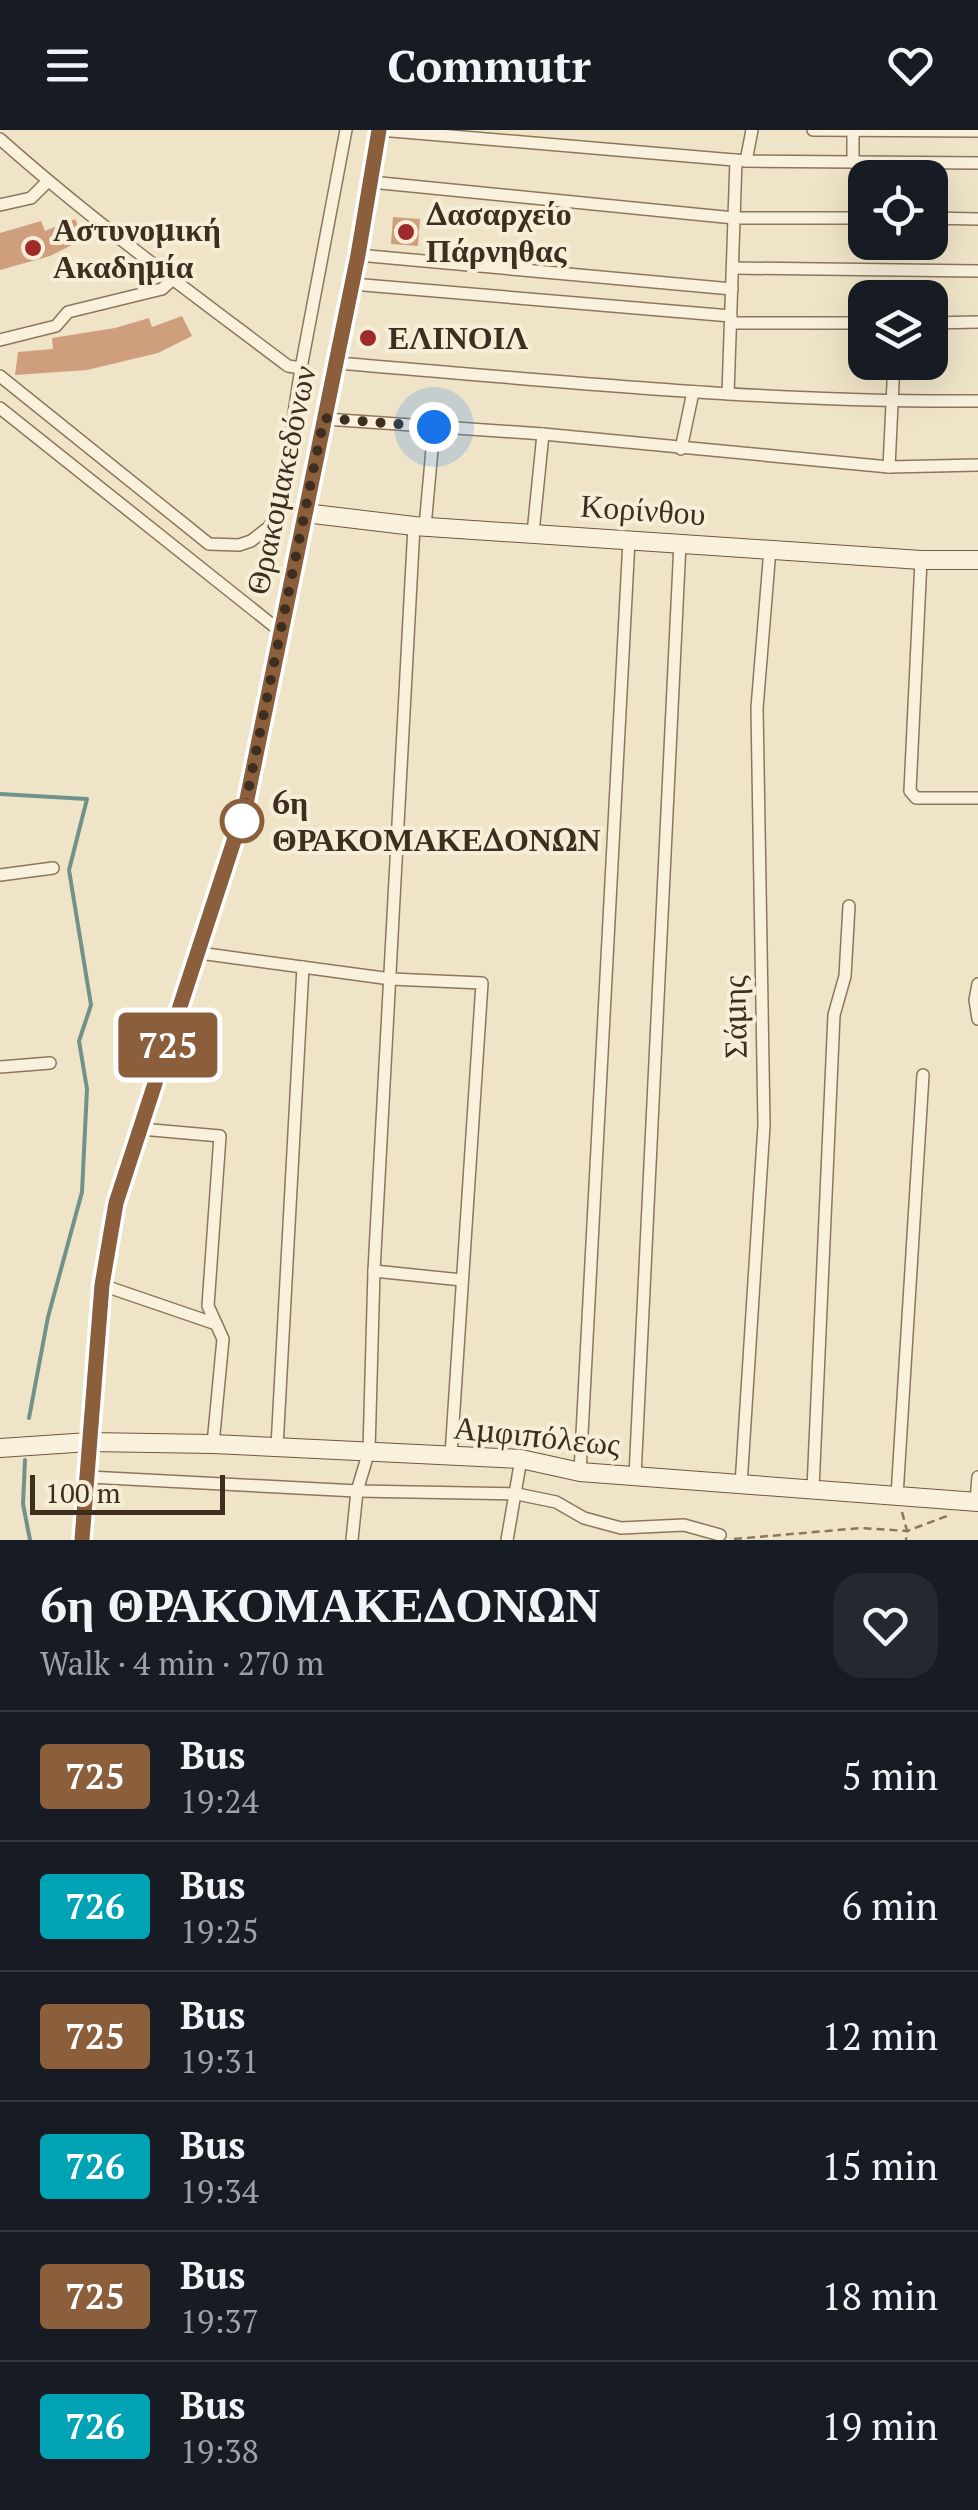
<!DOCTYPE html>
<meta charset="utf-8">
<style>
body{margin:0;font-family:"PT Serif",serif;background:#242831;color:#f1f3f6;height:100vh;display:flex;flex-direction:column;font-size:38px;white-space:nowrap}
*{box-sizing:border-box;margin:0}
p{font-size:32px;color:#9ea1a6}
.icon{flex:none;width:55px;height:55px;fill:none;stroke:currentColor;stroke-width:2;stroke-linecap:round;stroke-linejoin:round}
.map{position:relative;height:1410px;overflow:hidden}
.details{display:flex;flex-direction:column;background:#171b24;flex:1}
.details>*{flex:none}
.badge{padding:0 20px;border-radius:8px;font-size:35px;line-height:65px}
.controls{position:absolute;left:848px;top:30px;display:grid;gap:20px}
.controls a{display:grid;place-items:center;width:100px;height:100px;border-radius:20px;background:#171b24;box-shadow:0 10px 40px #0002;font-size:50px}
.scale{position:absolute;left:30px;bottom:25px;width:195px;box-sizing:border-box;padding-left:10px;border:5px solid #3d2e20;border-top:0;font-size:28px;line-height:35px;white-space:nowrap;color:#3d2e20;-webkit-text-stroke:8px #f7eed8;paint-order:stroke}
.you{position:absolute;width:50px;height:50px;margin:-25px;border:8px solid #fff;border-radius:50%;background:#1a73e8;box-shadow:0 0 0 15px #1a73e833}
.map>.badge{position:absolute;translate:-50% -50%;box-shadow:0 0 0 5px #fff}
.round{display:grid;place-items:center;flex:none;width:105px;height:105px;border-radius:30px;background:#242831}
.overview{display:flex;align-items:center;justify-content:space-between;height:170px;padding:0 40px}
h1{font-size:48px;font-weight:700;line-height:75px}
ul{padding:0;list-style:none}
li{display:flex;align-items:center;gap:30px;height:130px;padding:0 40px;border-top:2px solid #363941}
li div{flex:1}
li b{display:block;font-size:38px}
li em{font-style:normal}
li .badge{min-width:110px;font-weight:700;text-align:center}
header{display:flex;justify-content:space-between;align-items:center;height:130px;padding:0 40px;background:#171b24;font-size:45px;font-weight:700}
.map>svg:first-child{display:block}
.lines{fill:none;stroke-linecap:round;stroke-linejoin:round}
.stream{stroke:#6f938a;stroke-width:4}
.building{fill:#cf9f7d}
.street-casing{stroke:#8d765c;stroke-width:14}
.secondary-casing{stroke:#6f573f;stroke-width:20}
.path{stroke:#8d765c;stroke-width:2.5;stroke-dasharray:8 5;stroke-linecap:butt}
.street{stroke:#faf1dc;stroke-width:11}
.secondary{stroke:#faf1dc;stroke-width:18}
.line-casing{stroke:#fff;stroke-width:22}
.line{stroke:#8b5e3c;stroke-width:15}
.walk{stroke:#3d2e20;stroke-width:10;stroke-dasharray:0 18}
.poi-dot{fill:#9e2a2b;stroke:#f7eed8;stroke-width:4}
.stop-dot{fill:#fff;stroke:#8b5e3c;stroke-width:5}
.labels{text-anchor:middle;stroke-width:8;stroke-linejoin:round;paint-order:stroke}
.poi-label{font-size:32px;font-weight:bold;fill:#3d2e20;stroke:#f7eed8;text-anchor:start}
.street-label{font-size:32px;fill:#3d2e20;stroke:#f7eed8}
.stop-label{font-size:32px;font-weight:bold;fill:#3d2e20;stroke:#f7eed8;text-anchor:start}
</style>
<header><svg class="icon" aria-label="menu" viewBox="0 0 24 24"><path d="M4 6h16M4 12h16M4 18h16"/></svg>Commutr<svg class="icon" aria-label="heart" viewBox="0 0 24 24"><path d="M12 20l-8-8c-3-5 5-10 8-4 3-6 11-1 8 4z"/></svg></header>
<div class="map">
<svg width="978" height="1410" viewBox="0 0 978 1410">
<rect width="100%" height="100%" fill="#f0e4c8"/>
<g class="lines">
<g class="stream">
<polyline points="0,664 87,669 69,740 91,875 79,911 87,959 82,1062 48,1187 29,1288"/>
<polyline points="25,1330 23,1374 30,1410"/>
</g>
</g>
<g class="building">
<polygon points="393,87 420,89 418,116 391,114"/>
<polygon points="75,89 84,109 50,126 0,140 0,103 41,91 45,101"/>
<polygon points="182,186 192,206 158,223 87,240 15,245 18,222 53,219 52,208 115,198 149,188 152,197"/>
</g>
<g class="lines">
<defs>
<g id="street">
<polyline points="380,0 746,31 978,33"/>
<polyline points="813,0 978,1"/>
<path d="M0 9C91 90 190 162 288 236L301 238"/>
<polyline points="746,31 752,0"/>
<polyline points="853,32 853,2"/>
<polyline points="371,52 734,88 865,88"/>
<polyline points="0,75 31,68 48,51"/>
<polyline points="930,88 978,89"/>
<polyline points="358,125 732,159"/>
<polyline points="733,138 978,141"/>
<polyline points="352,154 731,186"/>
<polyline points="731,193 865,193"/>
<polyline points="930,193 978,192"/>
<polyline points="0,210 56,196 68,182 162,159 173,149"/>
<path d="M336 233C549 250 763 273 978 271"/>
<polyline points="0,246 209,414 239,415 251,411 269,397 279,379 301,238 346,0"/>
<polyline points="728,264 736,30"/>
<polyline points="0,278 280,501"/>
<polyline points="325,289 543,304 889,337 978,335"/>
<polyline points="681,319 693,262"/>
<polyline points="889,337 894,232"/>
<polyline points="425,397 434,297"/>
<polyline points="533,403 543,304"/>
<polyline points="921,430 910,661 916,668 978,668"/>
<polyline points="0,745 53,738"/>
<polyline points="199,823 391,849 482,853 451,1325"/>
<polyline points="978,854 975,870 978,889"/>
<polyline points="0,937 50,933"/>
<polyline points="141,999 220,1006 208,1176 223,1209 213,1314"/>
<polyline points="374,1141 462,1150"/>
<polyline points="102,1155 216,1194"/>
<polyline points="277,1317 303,837"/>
<polyline points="580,1342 629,410"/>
<polyline points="635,1346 680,413"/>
<polyline points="89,1347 357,1361 517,1364 556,1372 584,1388 621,1398 684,1395 720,1405"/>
<polyline points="741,1355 764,995 757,578 770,419"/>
<polyline points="813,1359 834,885 845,846 849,776"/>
<polyline points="897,1366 923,945"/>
<polyline points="976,1371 978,1347"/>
<polyline points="352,1410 357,1361 369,1321 374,1141 414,396"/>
<polyline points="507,1410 521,1329"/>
</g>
<g id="secondary">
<polyline points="305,383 414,396 921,430 978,430"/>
<polyline points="0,1318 89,1312 213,1314 521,1329 580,1342 978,1372"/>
<polyline points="82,1410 102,1155 116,1073 246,674 358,125 379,0"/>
</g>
</defs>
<use href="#street" class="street-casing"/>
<use href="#secondary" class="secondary-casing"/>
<g class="path">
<polyline points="902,1382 907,1401 906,1410"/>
<polyline points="734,1409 861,1398 907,1401 947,1386"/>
</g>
<use href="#street" class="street"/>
<use href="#secondary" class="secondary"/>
</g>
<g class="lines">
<defs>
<polyline id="line" points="82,1410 102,1155 116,1073 246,674 358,125 379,0"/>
</defs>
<use href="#line" class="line-casing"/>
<use href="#line" class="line"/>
<polyline class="walk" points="242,691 324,288 434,297"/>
</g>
<g class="poi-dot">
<circle cx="406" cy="102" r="10"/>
<circle cx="33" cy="118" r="10"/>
<circle cx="368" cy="208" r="10"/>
</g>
<circle class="stop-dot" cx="242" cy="691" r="20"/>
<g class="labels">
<g class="poi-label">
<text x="426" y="95">Δασαρχείο<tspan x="426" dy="37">Πάρνηθας</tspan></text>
<text x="53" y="111">Αστυνομική<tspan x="53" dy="37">Ακαδημία</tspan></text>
<text x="388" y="219">ΕΛΙΝΟΙΛ</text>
</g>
<g class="street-label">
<text transform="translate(281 350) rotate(-78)" y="11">Θρακομακεδόνων</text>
<text transform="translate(643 380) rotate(4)" y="11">Κορίνθου</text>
<text transform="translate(735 887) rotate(-91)" y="11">Σάμης</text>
<text transform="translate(537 1306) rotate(6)" y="11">Αμφιπόλεως</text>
</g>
<g class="stop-label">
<text x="272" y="684">6η<tspan x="272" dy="37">ΘΡΑΚΟΜΑΚΕΔΟΝΩΝ</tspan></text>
</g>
</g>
</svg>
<div class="controls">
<a><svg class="icon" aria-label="locate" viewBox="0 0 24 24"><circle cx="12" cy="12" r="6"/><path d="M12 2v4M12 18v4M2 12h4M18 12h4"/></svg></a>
<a><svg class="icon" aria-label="layers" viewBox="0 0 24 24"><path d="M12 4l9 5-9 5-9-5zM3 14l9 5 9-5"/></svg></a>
</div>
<div class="scale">100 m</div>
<div class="you" style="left:434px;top:297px"></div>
<b class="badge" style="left:168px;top:915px;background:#8b5e3c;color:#fff">725</b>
</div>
<section class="details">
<div class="overview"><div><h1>6η ΘΡΑΚΟΜΑΚΕΔΟΝΩΝ</h1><p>Walk · 4 min · 270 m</p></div><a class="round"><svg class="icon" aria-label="heart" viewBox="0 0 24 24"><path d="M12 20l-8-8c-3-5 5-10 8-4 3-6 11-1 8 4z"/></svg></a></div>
<ul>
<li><span class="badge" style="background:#8b5e3c;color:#fff">725</span><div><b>Bus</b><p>19:24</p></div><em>5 min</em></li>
<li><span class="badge" style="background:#00a3b4;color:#fff">726</span><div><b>Bus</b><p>19:25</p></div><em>6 min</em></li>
<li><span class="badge" style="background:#8b5e3c;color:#fff">725</span><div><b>Bus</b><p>19:31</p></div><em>12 min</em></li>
<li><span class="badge" style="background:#00a3b4;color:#fff">726</span><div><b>Bus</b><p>19:34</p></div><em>15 min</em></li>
<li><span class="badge" style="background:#8b5e3c;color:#fff">725</span><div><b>Bus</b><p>19:37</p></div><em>18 min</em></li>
<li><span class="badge" style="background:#00a3b4;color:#fff">726</span><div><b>Bus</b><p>19:38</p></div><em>19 min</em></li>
</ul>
</section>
